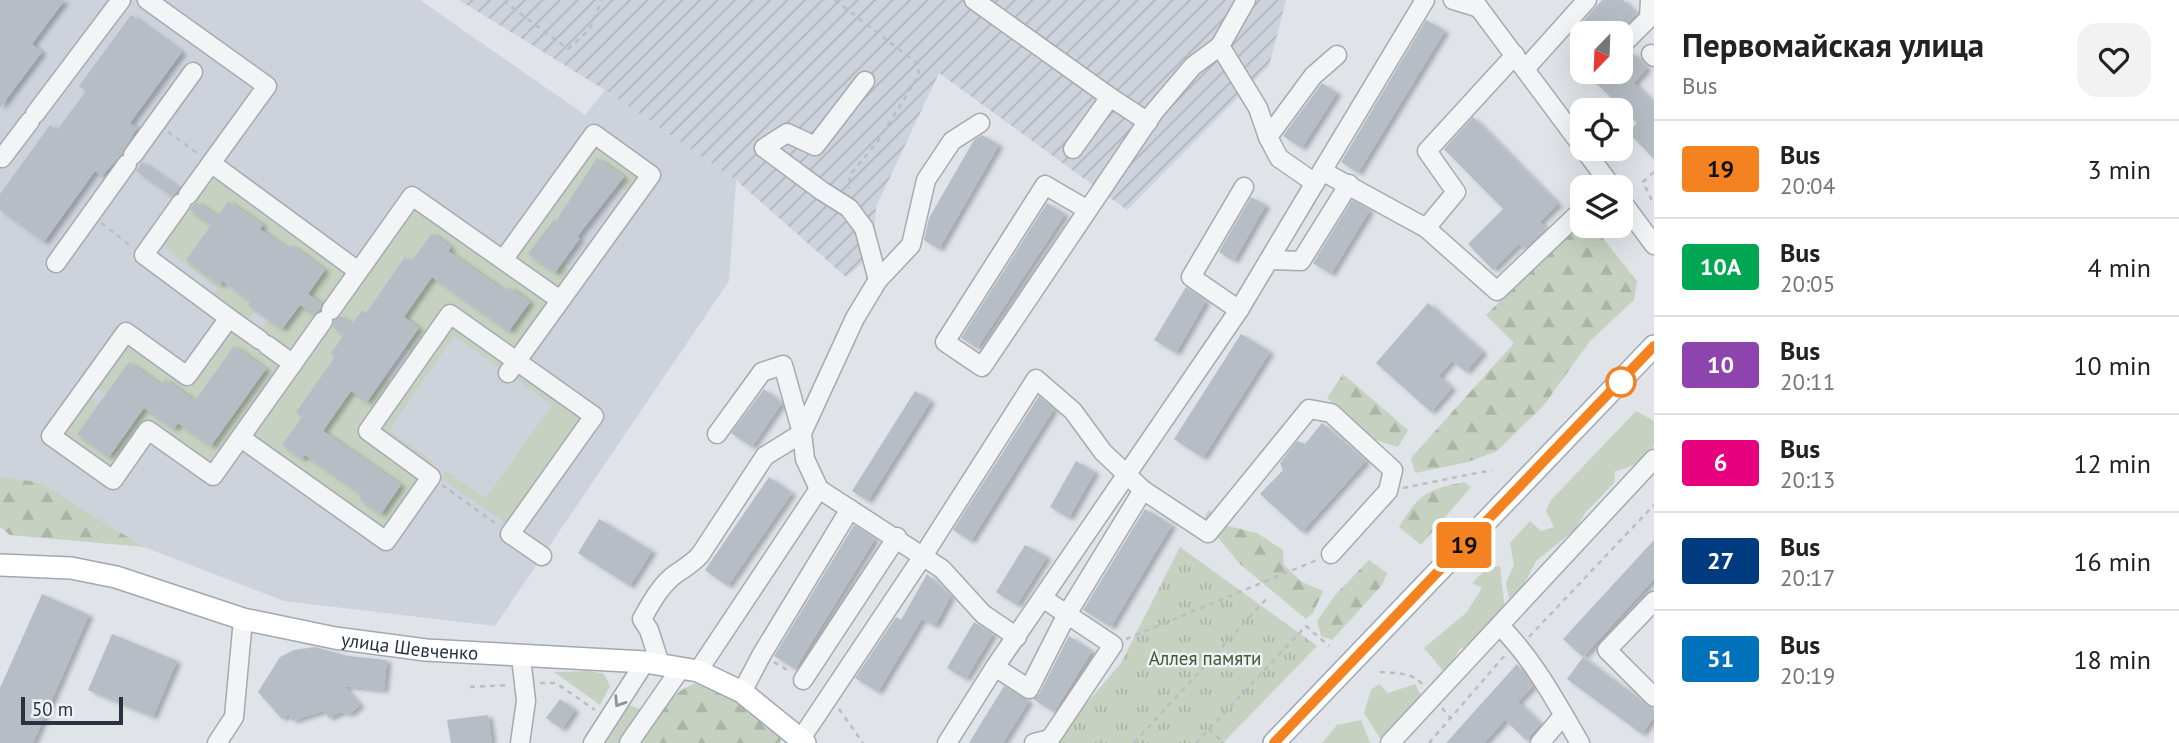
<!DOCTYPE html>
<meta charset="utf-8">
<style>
body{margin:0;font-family:"PT Sans",sans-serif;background:#f2f2f2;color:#222;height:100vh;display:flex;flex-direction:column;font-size:26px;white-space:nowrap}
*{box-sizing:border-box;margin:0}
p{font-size:23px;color:#767676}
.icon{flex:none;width:38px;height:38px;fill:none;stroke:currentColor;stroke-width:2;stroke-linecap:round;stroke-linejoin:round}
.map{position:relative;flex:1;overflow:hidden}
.side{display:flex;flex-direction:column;background:#fff;width:525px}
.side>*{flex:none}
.badge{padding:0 14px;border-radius:5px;font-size:24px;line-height:46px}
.needle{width:46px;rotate:203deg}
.controls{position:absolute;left:1570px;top:21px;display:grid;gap:14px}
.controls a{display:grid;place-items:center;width:63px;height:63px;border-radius:14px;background:#fff;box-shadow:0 7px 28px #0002;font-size:35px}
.scale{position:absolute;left:21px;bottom:18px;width:102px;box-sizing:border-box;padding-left:7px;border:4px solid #29323e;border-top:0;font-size:19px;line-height:24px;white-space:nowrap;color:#29323e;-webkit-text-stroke:5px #eff2f5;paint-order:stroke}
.map>.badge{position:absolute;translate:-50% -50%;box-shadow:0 0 0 4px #fff}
.round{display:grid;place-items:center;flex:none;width:74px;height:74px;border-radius:21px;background:#f2f2f2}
.summary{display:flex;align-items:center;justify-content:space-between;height:119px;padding:0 28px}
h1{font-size:33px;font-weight:700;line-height:52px}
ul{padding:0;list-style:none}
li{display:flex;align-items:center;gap:21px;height:98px;padding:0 28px;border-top:2px solid #e0e0e0}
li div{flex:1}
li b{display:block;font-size:26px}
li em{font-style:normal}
li .badge{min-width:77px;font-weight:700;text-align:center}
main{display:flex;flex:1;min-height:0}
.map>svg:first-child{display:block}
.built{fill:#ced2da}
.industrial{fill:url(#industrial-furrows)}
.grass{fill:#c6d1c1}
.forest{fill:url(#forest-firs)}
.park{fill:url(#park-tufts)}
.building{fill:#b7bdc4;filter:url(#shadow)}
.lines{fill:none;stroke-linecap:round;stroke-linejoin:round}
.minor-casing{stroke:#a5aab2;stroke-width:21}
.major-casing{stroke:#a0a8b3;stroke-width:24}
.path{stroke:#babec2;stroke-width:2.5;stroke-dasharray:5 5;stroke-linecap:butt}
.minor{stroke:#f2f4f6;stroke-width:18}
.major{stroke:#fff;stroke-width:21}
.oneway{stroke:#8e939a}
.line-casing{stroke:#fff;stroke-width:16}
.line{stroke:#f58220;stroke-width:10}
.stop-dot{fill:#fff;stroke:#f58220;stroke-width:3.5}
.labels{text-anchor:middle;stroke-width:5;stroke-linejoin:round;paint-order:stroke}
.street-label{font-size:19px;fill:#29323e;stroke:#eff2f5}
.park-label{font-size:19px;fill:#405937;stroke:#eff2f5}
</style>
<main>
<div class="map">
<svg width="1654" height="743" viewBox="0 0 1654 743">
<defs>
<pattern id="industrial-furrows" width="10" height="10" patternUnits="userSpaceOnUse" patternTransform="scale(1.75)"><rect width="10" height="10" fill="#ced2da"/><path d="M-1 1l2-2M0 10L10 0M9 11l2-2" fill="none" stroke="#b1b5bc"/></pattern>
<pattern id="forest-firs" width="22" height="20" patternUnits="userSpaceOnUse" patternTransform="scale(1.75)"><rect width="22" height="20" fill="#c6d1c1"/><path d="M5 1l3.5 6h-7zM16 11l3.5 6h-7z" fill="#aab4a7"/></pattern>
<pattern id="park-tufts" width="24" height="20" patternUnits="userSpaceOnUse" patternTransform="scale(1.75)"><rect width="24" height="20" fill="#c6d1c1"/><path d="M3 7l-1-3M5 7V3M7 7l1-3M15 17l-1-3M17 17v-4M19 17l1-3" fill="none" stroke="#aab4a7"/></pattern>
<filter id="shadow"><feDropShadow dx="4.5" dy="2.5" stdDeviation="2" flood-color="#0004"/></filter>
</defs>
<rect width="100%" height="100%" fill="#e0e3e8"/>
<polygon class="built" points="0,0 420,0 585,115 605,90 736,180 729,281 495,626 284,601 144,547 41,483 0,476"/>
<polygon class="industrial" points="459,0 1286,0 1269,66 1127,210 939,73 876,207 872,255 846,277 736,180 605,90"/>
<g class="grass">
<polygon points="596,144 642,172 631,192 617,187 623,178 597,158 556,221 553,219 529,253 554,273 562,263 571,272 559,288 554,287 519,263 517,254"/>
<polygon points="211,179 226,183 346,270 343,282 298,345 285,347 261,330 268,319 283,329 325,270 260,229 262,225 228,201 186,260 250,301 248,305 256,310 248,320 215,299 213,295 217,288 163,246 167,235"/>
<polygon points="417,211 544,298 546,306 521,343 514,345 500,340 448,304 413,353 405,348 419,328 404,317 432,277 509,331 530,302 509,288 506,292 449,251 451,247 432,233 411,262 405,257 366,313 361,310 331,353 335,357 296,412 302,417 282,445 302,459 305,455 362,495 360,500 381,514 401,485 323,431 351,391 367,402 385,377 392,382 357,433 411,472 419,484 387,528 382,528 255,439 254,433 404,219"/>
<polygon points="455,328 506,363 498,367 454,336 389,430 432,461 430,468 379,430 450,329"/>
<polygon points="234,330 279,361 280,366 212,460 199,458 147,421 116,463 107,467 66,438 64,432 88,394 100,402 77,434 109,457 144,408 174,429 178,423 211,446 266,369 234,347 195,401 165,379 161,385 129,362 106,394 95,387 128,345 133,346 190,384 228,332"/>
<polygon points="516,372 580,416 580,423 507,524 441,478 446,471 486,498 552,405 514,378"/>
<path d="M1636 411 1654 421C1654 427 1654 439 1654 445 1649 459 1628 469 1615 471L1614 483 1585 513 1576 529 1536 561 1524 585 1509 599 1506 583 1514 565 1510 543 1530 521 1541 531 1554 527 1546 511 1551 500Z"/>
<polygon points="1500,566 1505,611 1490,621 1474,643 1460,649 1445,673 1424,648 1466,613 1482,588 1472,583 1486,569"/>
<polygon points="590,671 604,674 610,686 600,705 554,672"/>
<polygon points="1379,684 1388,693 1415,684 1421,695 1389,735 1380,738 1364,713 1371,690"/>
<polygon points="628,705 641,709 622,743 600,743"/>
<polygon points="1361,720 1370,743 1322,743 1337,725"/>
</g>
<g class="forest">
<polygon points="1582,221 1582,226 1593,226 1637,281 1634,300 1590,341 1544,405 1497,451 1468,462 1415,473 1411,458 1514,343 1486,315"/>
<polygon points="1343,374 1408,430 1398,447 1359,435 1348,415 1327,398"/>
<polygon points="0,476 41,483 144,547 10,535 0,527"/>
<path d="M1464 482 1471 487 1421 545 1399 527C1419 494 1426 490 1464 482Z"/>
<polygon points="1208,510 1221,516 1228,526 1257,533 1283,550 1284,565 1302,582 1323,591 1313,613 1306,619 1240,564 1204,521"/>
<polygon points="1369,560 1387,573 1382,585 1332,640 1321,636 1317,621 1336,594"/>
<path d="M699 682 716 683 786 735 779 743H640C657 717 668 692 699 682Z"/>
</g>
<polygon class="park" points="1180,547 1317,646 1223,743 1053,743 1121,663"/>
<g class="building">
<polygon points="0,0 65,0 32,44 42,52 0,108"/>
<polygon points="1602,0 1623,0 1637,14 1618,33 1584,33 1578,27"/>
<polygon points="131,15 182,52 130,123 137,128 122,154 102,176 95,171 44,242 0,210 0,194 50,125 57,130 86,91 79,86"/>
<polygon points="1426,20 1445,31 1358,173 1341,162"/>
<polygon points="1631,52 1647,68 1634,83 1654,103 1654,159 1628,132 1637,123 1585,72 1620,72 1620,64"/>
<polygon points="1322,83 1337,93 1302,148 1283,136"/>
<polygon points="1473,117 1558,204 1540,222 1546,229 1524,249 1519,244 1493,270 1468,244 1503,209 1444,149"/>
<polygon points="982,135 999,145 939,249 924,240 929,218 974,140"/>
<polygon points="597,158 624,177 577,237 580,238 555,273 528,254 554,219 556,221"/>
<polygon points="142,162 179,188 177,192 172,196 136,171"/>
<polygon points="1251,197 1266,205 1234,261 1219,252"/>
<polygon points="1352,200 1370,210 1331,274 1313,263"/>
<polygon points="228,201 263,225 260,229 288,249 291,245 325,270 308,294 322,303 320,310 314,314 300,305 282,329 248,305 250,301 236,291 223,281 220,285 186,260 211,225 190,210 192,206 197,202 217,216"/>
<polygon points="1047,203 1065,214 977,348 961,338"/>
<polygon points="432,233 451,247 448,251 506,292 509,287 530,302 509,331 432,277 404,317 419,328 395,362 367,402 351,391 323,431 401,485 381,514 359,499 362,495 305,455 302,459 282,445 302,417 296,412 335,357 331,353 344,335 333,327 334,321 340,316 352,324 362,310 366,313 405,257 411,262"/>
<polygon points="1186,287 1206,301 1176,353 1154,340"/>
<polygon points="1428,303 1483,352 1466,372 1452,361 1439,376 1452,388 1431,412 1376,363"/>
<polygon points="1241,334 1270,352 1203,458 1174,439"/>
<polygon points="234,346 266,369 211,446 178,423 174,429 144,408 109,457 77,434 129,362 161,385 165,379 195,401"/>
<polygon points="764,389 782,403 752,447 731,433"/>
<polygon points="915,391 931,401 868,501 852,491"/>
<polygon points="1039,396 1054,409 971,541 953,530"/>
<polygon points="1322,423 1366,461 1302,532 1260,494 1283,470 1280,463 1297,441 1305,444"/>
<polygon points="1076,461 1095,472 1069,518 1050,507"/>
<polygon points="769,477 792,493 728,586 705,570"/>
<polygon points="1145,509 1172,525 1111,627 1083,610"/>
<polygon points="599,519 652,551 630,586 578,553"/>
<polygon points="854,525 875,539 795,669 774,656"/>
<polygon points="1654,540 1654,579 1583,657 1563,639"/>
<polygon points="1025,545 1047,557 1017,605 996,592"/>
<polygon points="927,574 951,596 935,626 922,619 878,692 855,678 896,617 901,620"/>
<polygon points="42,594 89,615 33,743 0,743 0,688"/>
<polygon points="974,622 993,634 966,679 947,668"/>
<polygon points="112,634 177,661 153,717 88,690"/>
<polygon points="1069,636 1092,651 1054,712 1033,699 1039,694"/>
<polygon points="315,647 348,656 387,660 384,690 344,686 360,705 350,714 341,712 329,718 323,711 292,721 289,714 282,719 258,692 280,657 294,650"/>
<polygon points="1583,657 1654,710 1654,717 1642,734 1567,679"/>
<polygon points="1517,664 1533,686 1518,702 1541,724 1526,740 1505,720 1484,743 1446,743"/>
<polygon points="1004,686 1029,701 1003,743 969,743"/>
<polygon points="560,699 575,710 562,729 546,718"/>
<polygon points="488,715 492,743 451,743 447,720"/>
</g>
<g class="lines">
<defs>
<g id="minor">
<polyline points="147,0 267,86 188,195"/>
<polyline points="974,0 1110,97"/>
<polyline points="1246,0 1220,46 1258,108 1268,137"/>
<polyline points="1425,0 1322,171 1426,228 1497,291 1582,210"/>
<polyline points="1453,0 1479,8"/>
<polyline points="1473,0 1582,146"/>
<polyline points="1620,47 1649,18 1650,0"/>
<polyline points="1651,54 1654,57"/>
<polyline points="1525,69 1587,0"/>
<polyline points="865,81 815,146 787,133 764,148 822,191 849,208 864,228 878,280"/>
<polyline points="35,114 121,0"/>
<polyline points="980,123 952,141 926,180 911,245 878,280 855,318 802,433 805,459 819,489 942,569 983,614 1017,637"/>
<polyline points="1073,149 1110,97 1148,122"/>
<polyline points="1584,149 1612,187"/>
<polyline points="133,155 193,72"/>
<polyline points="2,158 30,121"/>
<polyline points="211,163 358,271"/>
<polyline points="1315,183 1279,158 1268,137 1313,76 1337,55"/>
<polyline points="1620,199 1654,245"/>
<polyline points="181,203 144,255 229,318"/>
<polyline points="1086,209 1045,185 945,342 982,367 1154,112 1193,66 1220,46"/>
<polyline points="1426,228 1456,192 1427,151 1515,55"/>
<polyline points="1269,260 1301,261 1349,184"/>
<polyline points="56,263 127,164"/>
<polyline points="331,310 412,196 503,260"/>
<polyline points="1239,310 1191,277 1244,187"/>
<polyline points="260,340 229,318 187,376 126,332 51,436 113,480 148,430 213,476 323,321"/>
<polyline points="267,345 293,364"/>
<polyline points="508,373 651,175 594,134 503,260 560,300"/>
<polyline points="241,438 386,541 431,477 368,431 450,314 594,416 510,534 542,556"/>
<polyline points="1654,601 1607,650 1654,697"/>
<path d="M1500 626C1534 660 1556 702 1580 743"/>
<path d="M660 664 649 630 642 619C651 603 661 584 677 573 686 567 693 563 700 555L765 456 802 433 783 365 762 372 717 434"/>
<polyline points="995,667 1029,689 1067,614 1143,490"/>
<polyline points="698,671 819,489"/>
<polyline points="803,680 897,537"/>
<polyline points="742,692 762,654 850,509"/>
<polyline points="217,743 234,717 243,619"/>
<polyline points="520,743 526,701 521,657"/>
<polyline points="593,743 645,662"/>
<polyline points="629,743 681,668"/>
<polyline points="798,743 923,556 1036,379 1073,411 1103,452 1143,490 1208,533 1309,409 1331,413 1393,470 1388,491 1331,554"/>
<polyline points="947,743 995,667 1239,310 1322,171"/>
<polyline points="1034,743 1050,739 1113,645 1044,599"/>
<polyline points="1390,743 1654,459"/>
<polyline points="1540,743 1562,717"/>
</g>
<g id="major">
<path id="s1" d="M0 565 71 568 116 577 243 619 335 638 426 650 645 662 698 671 742 692 805 743"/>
<polyline points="1274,743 1654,346"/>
</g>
</defs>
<use href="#minor" class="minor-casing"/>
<use href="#major" class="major-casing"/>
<g class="path">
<polyline points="507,0 506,3 568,49 589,30 602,0"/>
<polyline points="835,0 918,64 919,75 878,141 850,175 849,189"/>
<polyline points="168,132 200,155"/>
<polyline points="1654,172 1643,182 1654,205"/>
<polyline points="101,223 132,247"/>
<polyline points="442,485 499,526"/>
<polyline points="1403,488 1492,470"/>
<polyline points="1529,637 1654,505"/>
<polyline points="1126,639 1317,560"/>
<polyline points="774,662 789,671"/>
<path d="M1380 672C1394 673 1412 672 1422 684"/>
<polyline points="540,683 556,683 595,710"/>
<polyline points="470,687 509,685"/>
<polyline points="1442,708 1451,719"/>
<polyline points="839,709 863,743"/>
<polyline points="1209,729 1224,743"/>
<polyline points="1134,743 1269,596"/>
<polyline points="1196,743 1306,626 1329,646"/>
<polyline points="1429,743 1505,655"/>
</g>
<use href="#minor" class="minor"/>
<use href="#major" class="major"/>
</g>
<defs><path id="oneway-chevron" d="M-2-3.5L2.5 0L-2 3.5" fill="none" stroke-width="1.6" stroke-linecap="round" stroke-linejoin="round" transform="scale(1.75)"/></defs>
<use class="oneway" href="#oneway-chevron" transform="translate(619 702) rotate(123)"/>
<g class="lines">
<defs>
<polyline id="line" points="1274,743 1654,346"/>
</defs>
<use href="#line" class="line-casing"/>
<use href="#line" class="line"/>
</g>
<circle class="stop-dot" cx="1621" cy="382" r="14"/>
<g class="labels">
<g class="street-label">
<text dy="7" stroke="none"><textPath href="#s1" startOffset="420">улица Шевченко</textPath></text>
</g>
<g class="park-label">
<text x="1205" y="665">Аллея памяти</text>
</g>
</g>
</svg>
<div class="controls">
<a><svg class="needle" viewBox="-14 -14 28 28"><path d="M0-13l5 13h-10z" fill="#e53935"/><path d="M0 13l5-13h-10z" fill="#767676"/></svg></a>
<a><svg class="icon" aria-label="locate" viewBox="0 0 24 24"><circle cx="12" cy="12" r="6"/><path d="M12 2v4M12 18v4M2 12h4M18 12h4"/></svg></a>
<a><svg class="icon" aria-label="layers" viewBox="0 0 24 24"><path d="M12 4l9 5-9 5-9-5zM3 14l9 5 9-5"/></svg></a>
</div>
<div class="scale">50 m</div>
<b class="badge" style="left:1464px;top:545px;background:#f58220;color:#111">19</b>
</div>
<section class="side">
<div class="summary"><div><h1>Первомайская улица</h1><p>Bus</p></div><a class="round"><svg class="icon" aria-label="heart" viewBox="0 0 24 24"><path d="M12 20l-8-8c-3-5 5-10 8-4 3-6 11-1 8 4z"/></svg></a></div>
<ul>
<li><span class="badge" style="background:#f58220;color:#111">19</span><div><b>Bus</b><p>20:04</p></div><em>3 min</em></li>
<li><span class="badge" style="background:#00a651;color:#fff">10А</span><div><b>Bus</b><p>20:05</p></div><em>4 min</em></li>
<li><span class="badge" style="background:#8e44ad;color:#fff">10</span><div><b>Bus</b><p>20:11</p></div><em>10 min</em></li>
<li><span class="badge" style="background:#e6007e;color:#fff">6</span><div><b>Bus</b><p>20:13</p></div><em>12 min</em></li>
<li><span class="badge" style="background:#003b80;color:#fff">27</span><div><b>Bus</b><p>20:17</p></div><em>16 min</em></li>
<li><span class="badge" style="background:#0072bc;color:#fff">51</span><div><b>Bus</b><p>20:19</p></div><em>18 min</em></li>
</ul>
</section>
</main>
